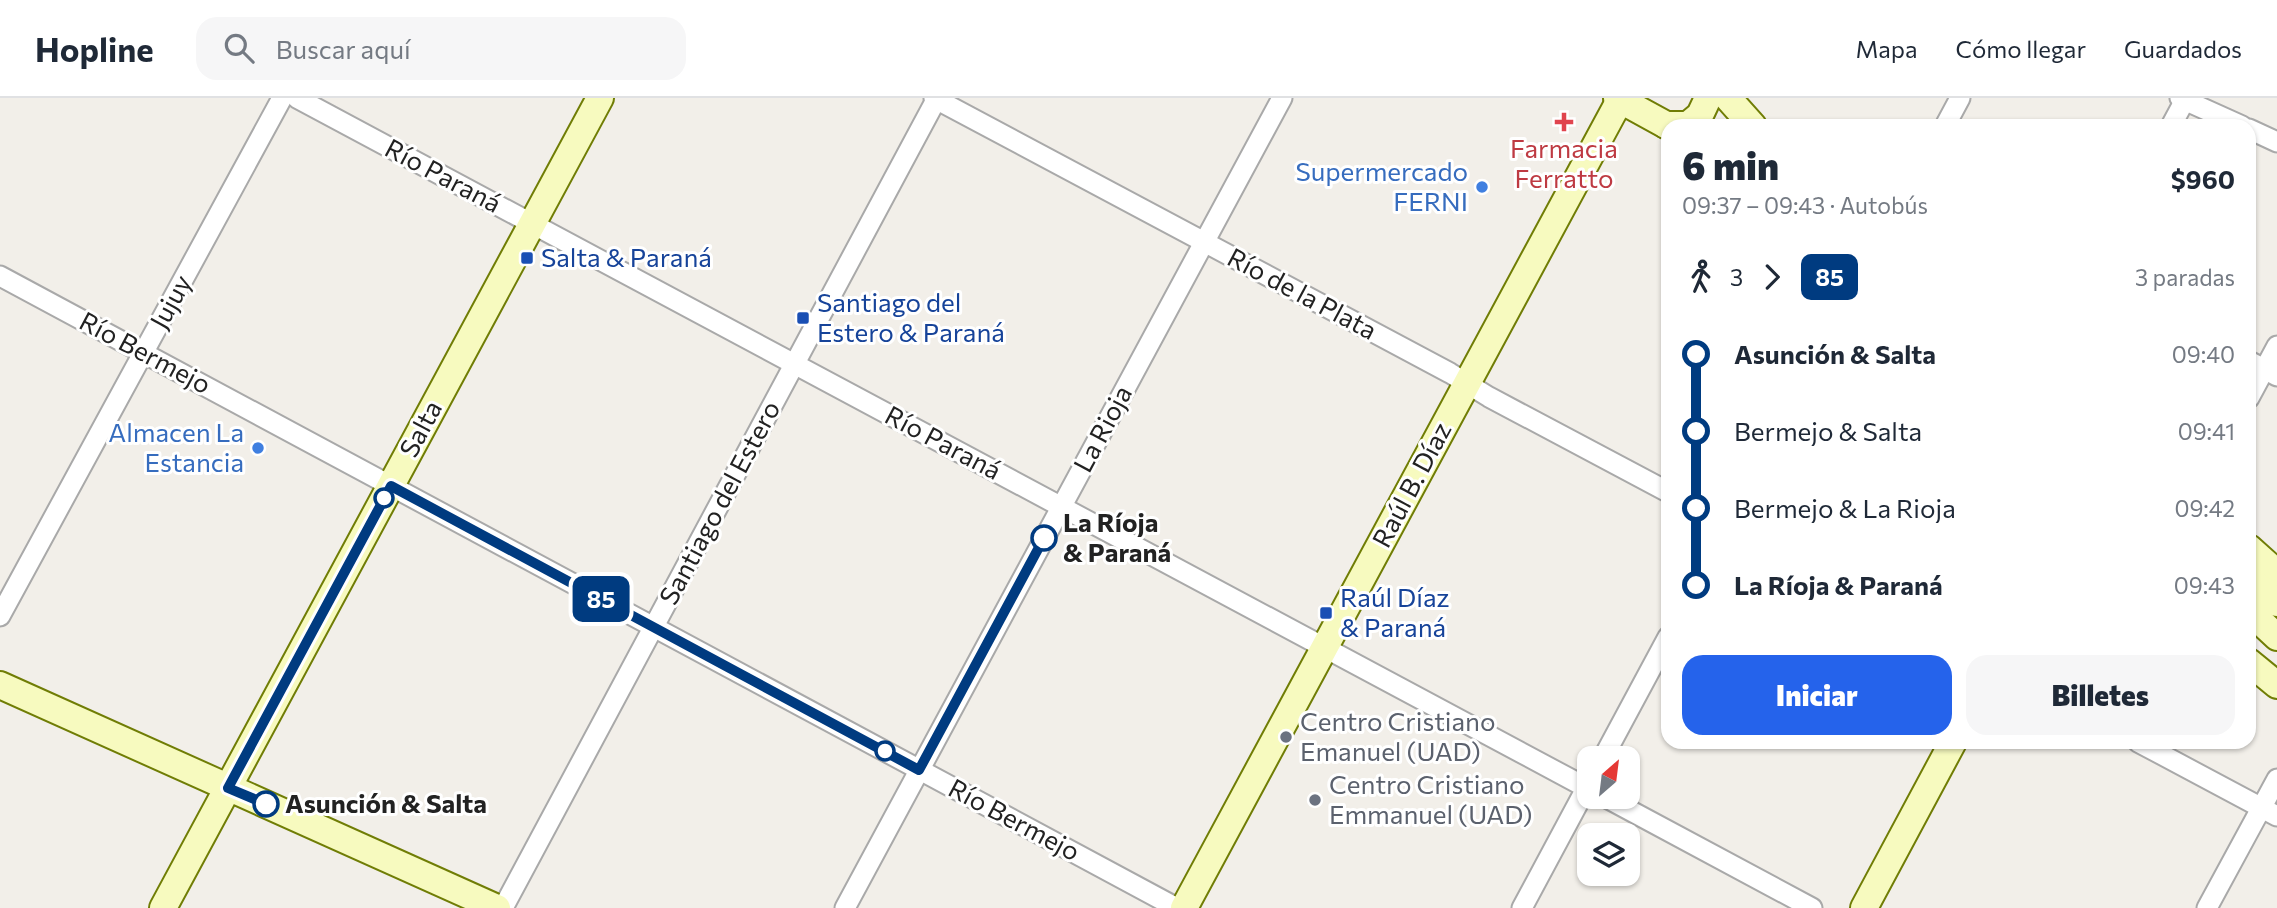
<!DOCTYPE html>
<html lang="es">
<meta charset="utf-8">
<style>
body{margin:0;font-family:Commissioner,sans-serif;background:#f6f6f7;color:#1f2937;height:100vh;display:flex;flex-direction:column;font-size:26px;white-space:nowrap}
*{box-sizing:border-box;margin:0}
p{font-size:23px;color:#747a83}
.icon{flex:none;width:38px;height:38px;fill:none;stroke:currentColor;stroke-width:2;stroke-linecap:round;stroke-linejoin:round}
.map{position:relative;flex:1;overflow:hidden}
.details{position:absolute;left:1661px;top:21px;width:595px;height:630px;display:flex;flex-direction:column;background:#fff;border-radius:21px;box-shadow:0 2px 5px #0004}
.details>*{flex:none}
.badge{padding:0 14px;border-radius:10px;font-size:24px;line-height:46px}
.needle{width:46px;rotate:28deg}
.fabs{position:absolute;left:1577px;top:648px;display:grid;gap:14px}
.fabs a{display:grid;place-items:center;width:63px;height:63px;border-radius:14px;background:#fff;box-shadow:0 2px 5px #0004;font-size:35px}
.map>.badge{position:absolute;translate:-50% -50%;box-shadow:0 0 0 4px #fff}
.legs{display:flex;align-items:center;gap:10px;height:77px;padding:0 21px;font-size:23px}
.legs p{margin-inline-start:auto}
.head{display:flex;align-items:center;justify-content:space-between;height:119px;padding:0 21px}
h1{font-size:38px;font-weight:800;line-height:52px}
.button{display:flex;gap:14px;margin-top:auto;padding:14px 21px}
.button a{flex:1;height:80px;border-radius:21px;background:#2563eb;color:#fff;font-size:28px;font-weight:800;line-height:80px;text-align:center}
.button a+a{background:#f6f6f7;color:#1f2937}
ul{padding:0 21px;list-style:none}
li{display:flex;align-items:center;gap:24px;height:77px;font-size:26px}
li i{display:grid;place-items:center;width:10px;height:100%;margin:0 9px;background:currentColor}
li i::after{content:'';width:18px;height:18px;margin:-9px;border:5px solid;border-radius:50%;background:#fff}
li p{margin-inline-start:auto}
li:first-child i{background:linear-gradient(#0000 50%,currentColor 0)}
li:last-child i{background:linear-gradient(currentColor 50%,#0000 0)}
header{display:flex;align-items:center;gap:42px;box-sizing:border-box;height:98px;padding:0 35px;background:#fff;border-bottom:2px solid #e0e1e3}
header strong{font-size:33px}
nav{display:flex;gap:38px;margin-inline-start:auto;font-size:24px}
.search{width:490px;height:63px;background:#f6f6f7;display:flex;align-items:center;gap:18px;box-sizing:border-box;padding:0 24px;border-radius:21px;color:#747a83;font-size:26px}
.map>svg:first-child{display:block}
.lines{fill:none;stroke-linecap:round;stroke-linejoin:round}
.street-casing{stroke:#a9a9a9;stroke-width:23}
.secondary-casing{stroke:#707d05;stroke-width:30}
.street{stroke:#fff;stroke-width:19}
.secondary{stroke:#f7fabf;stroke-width:26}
.line-1-casing{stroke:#fff;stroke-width:16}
.line-1{stroke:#003b80;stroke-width:10}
.health-dot{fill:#e0444e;stroke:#fff;stroke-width:2.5}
.shop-dot{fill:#3f7fe0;stroke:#fff;stroke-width:2.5}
.transit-dot{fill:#1a4fb4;stroke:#fff;stroke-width:2.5}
.stop-1-dot{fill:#fff;stroke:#003b80;stroke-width:3.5}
.worship-dot{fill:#6b7280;stroke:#fff;stroke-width:2.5}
.labels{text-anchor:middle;stroke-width:6;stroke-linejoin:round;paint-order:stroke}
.health-label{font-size:26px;fill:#be3a42;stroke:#fff}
.shop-label{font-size:26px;fill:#366cbe;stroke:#fff;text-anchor:end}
.street-label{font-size:26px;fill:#222;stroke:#fff}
.transit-label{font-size:26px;fill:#164399;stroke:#fff;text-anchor:start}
.stop-label{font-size:26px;font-weight:bold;fill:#222;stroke:#fff;text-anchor:start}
.worship-label{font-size:26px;fill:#5b616d;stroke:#fff;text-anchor:start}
</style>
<header>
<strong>Hopline</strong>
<div class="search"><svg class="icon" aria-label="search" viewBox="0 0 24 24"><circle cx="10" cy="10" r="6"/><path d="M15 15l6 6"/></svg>Buscar aquí</div>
<nav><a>Mapa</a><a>Cómo llegar</a><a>Guardados</a></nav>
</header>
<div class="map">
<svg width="2277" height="810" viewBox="0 0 2277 810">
<rect width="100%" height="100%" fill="#f2efe9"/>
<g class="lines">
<defs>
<g id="street">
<polyline points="297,0 1589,691"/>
<polyline points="934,0 1450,275 1489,299 1668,394"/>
<polyline points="2180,0 2242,28"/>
<polyline points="1945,28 1960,0"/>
<polyline points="2171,28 2186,0"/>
<polyline points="2249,31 2277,44"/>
<polyline points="0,178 1177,810"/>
<polyline points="2249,263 2277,278"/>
<polyline points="2249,300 2277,248"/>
<polyline points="0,518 282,0"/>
<polyline points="2138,644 2277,718"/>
<polyline points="1603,660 1668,539"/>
<polyline points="1603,698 1812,810"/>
<polyline points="503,810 937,0"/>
<polyline points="845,810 1282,0"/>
<polyline points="1522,810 1589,685"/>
<polyline points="2207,810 2277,681"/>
</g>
<g id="secondary">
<polyline points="1617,0 1668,28"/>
<polyline points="1728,0 1753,28"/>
<polyline points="1666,27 1688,27 1700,17 1708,0"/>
<polyline points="2249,450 2277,475"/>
<polyline points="2249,480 2277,505"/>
<polyline points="2249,513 2277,539"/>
<polyline points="2249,564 2277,587"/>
<polyline points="0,587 497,810"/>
<polyline points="163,810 600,0"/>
<polyline points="1184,810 1621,0"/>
<polyline points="1864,810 1953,644"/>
</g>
</defs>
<use href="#street" class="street-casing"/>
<use href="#secondary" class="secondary-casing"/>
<use href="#street" class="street"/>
<use href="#secondary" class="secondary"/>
</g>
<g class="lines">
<defs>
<polyline id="line-1" points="266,706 228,690 391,388 919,672 1044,440"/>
</defs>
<use href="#line-1" class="line-1-casing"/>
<use href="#line-1" class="line-1"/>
</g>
<path class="health-dot" d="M1560.5 13.5h7v7h7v7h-7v7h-7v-7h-7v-7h7z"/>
<g class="shop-dot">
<circle cx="1482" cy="89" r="7"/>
<circle cx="258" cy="350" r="7"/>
</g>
<g class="transit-dot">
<rect x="520" y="153" width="14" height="14" rx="3.5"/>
<rect x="796" y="213" width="14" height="14" rx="3.5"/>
<rect x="1319" y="508" width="14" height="14" rx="3.5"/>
</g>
<g class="stop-1-dot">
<circle cx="384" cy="400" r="9"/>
<circle cx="1044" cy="440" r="12"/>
<circle cx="885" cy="653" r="9"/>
<circle cx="266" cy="706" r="12"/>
</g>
<g class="worship-dot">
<circle cx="1286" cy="639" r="7"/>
<circle cx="1315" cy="702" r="7"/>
</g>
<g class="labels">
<g class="health-label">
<text x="1564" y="60">Farmacia<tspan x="1564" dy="30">Ferratto</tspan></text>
</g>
<g class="shop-label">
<text x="1468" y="83">Supermercado<tspan x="1468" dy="30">FERNI</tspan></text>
<text x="244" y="344">Almacen La<tspan x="244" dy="30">Estancia</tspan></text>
</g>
<g class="street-label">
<text transform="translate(443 78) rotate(28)" y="9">Río Paraná</text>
<text transform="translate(1302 196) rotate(28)" y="9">Río de la Plata</text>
<text transform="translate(171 204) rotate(-61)" y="9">Jujuy</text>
<text transform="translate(145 255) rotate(28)" y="9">Río Bermejo</text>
<text transform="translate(421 331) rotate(-62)" y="9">Salta</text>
<text transform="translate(1103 331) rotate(-62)" y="9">La Rioja</text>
<text transform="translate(943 345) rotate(28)" y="9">Río Paraná</text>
<text transform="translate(1412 387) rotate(-62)" y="9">Raúl B. Díaz</text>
<text transform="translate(720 405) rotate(-62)" y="9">Santiago del Estero</text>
<text transform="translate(1014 722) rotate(28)" y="9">Río Bermejo</text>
</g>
<g class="transit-label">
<text x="541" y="169">Salta &amp; Paraná</text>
<text x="817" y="214">Santiago del<tspan x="817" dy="30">Estero &amp; Paraná</tspan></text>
<text x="1340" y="509">Raúl Díaz<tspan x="1340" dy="30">&amp; Paraná</tspan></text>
</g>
<g class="stop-label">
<text x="1063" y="434">La Ríoja<tspan x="1063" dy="30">&amp; Paraná</tspan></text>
<text x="285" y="715">Asunción &amp; Salta</text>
</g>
<g class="worship-label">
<text x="1300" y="633">Centro Cristiano<tspan x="1300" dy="30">Emanuel (UAD)</tspan></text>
<text x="1329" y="696">Centro Cristiano<tspan x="1329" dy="30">Emmanuel (UAD)</tspan></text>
</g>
</g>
</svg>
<div class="fabs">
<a><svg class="needle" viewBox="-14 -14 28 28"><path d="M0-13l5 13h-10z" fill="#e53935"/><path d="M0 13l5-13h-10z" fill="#747a83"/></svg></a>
<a><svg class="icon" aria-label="layers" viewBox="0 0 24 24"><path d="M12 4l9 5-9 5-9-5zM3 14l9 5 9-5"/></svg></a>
</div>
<b class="badge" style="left:601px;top:501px;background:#003b80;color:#fff">85</b>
<section class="details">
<div class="head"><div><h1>6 min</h1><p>09:37 – 09:43 · Autobús</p></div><b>$960</b></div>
<div class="legs"><svg class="icon" aria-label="walk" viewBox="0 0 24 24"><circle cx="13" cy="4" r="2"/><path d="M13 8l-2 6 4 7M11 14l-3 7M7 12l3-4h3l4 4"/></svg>3<svg class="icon" aria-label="forward" viewBox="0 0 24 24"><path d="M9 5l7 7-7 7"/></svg><b class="badge" style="background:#003b80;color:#fff">85</b><p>3 paradas</p></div>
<ul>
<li><i style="color:#003b80"></i><b>Asunción &amp; Salta</b><p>09:40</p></li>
<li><i style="color:#003b80"></i><span>Bermejo &amp; Salta</span><p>09:41</p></li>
<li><i style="color:#003b80"></i><span>Bermejo &amp; La Rioja</span><p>09:42</p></li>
<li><i style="color:#003b80"></i><b>La Ríoja &amp; Paraná</b><p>09:43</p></li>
</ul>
<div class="button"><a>Iniciar</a><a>Billetes</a></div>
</section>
</div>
